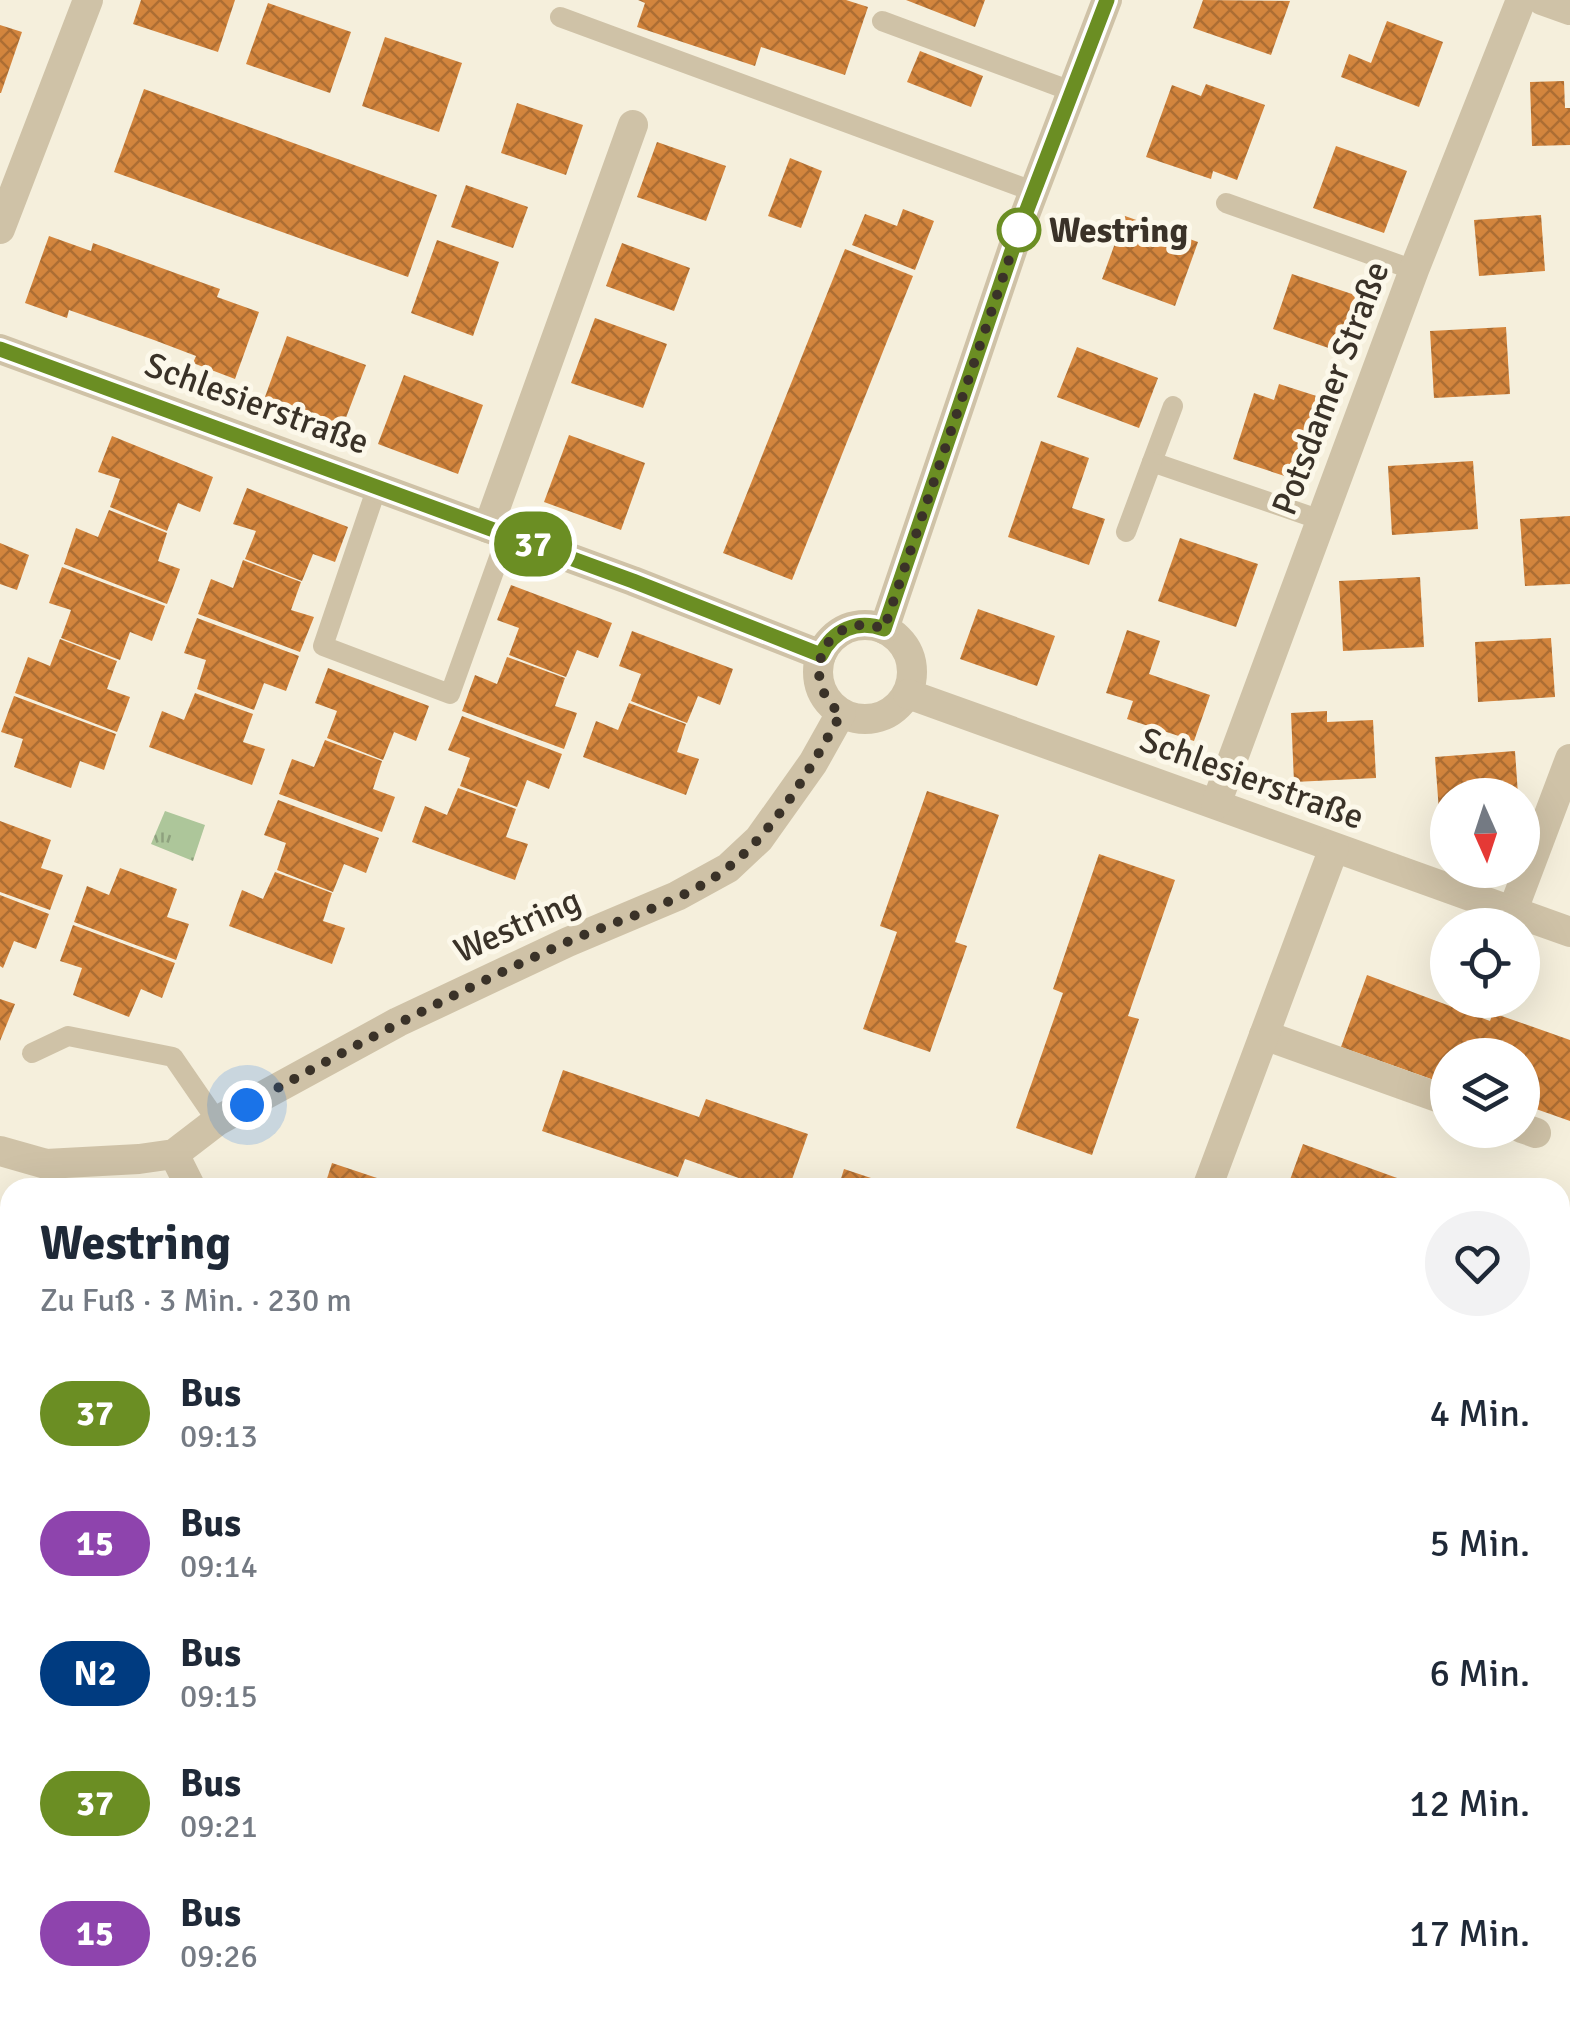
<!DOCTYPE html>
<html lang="de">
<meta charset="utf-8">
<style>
body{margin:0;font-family:Signika,sans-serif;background:#f2f2f3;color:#1f2937;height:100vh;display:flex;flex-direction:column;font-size:38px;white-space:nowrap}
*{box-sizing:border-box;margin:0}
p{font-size:32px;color:#747a83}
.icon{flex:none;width:55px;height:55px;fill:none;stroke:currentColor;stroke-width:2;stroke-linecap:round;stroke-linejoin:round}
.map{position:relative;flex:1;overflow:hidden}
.side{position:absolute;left:0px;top:1178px;width:1570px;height:842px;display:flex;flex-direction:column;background:#fff;border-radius:30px 30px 0 0;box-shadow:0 10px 40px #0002}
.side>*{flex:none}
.badge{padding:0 20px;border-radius:32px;font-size:35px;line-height:65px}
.needle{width:65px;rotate:177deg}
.fabs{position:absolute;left:1430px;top:778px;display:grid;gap:20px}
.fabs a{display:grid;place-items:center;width:110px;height:110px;border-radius:50%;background:#fff;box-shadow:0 10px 40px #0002;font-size:50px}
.you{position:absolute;width:50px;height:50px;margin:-25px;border:8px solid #fff;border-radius:50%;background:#1a73e8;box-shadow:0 0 0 15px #1a73e833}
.map>.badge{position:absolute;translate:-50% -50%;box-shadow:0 0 0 5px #fff}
.round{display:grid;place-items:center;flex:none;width:105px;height:105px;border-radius:52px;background:#f2f2f3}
.overview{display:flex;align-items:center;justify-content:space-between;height:170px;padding:0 40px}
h1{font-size:48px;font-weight:700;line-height:75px}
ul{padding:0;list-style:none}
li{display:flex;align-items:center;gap:30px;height:130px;padding:0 40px}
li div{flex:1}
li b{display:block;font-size:38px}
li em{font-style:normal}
li .badge{min-width:110px;font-weight:700;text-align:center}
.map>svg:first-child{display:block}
.park{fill:url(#park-tufts)}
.pitch{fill:#adc69a}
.building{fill:url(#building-cross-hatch)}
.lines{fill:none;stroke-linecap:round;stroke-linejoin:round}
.lane{stroke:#cfc2a7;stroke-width:20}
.street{stroke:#cfc2a7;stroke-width:30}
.line-casing{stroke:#fff;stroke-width:22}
.line{stroke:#6b8e23;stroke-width:15}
.walk{stroke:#3a3228;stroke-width:10;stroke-dasharray:0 18}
.stop-dot{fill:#fff;stroke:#6b8e23;stroke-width:5}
.labels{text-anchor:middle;stroke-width:10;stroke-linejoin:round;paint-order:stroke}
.stop-label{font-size:35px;font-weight:bold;fill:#3a3228;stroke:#fcf8ea;text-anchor:start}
.street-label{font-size:35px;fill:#3a3228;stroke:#fcf8ea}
</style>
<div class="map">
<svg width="1570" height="2018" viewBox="0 0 1570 2018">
<defs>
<pattern id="park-tufts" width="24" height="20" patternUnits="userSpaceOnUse" patternTransform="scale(2.5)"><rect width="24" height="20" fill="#adc69a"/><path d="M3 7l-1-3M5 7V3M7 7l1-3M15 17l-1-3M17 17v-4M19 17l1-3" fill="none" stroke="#8ea17e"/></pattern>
<pattern id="building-cross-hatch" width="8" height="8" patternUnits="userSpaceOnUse" patternTransform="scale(2.5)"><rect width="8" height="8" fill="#d3853d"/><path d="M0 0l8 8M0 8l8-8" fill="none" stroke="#ac6d33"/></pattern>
</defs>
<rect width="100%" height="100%" fill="#f5efdc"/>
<polygon class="park" points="165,811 205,825 193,861 151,844"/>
<polygon class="pitch" points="279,2010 1212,2010 1209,2018 276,2018"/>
<g class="building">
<polygon points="141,0 235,0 218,52 133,24"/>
<polygon points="638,0 846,0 868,7 845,75 761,47 755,66 637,27 645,3"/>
<polygon points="906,0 985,0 975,27"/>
<polygon points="1203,0 1290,1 1271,55 1193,28"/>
<polygon points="268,3 351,32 330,93 246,64"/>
<polygon points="1387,21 1443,42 1419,107 1341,77 1349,54 1371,63"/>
<polygon points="0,25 22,32 1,93 0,93"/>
<polygon points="385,37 462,63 439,132 362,106"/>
<polygon points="920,51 983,76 971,107 907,82"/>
<polygon points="1564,81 1565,108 1570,108 1570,145 1532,146 1530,82"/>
<polygon points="1206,84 1265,105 1237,180 1213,171 1211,179 1146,157 1172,85 1201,96"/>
<polygon points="144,89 437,195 408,277 114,172"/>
<polygon points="517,103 583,125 566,175 501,153"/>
<polygon points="657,142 726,166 706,221 637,197"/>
<polygon points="1336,146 1407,171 1384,233 1313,208"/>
<polygon points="790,158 822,171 801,228 768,216"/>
<polygon points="466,185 528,207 513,248 451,227"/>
<polygon points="903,209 934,221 915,270 852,245 865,214 897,226"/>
<polygon points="1541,215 1545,271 1479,276 1474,220"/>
<polygon points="1125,216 1198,242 1175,306 1102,279"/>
<polygon points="49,236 91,251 93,243 178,274 220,289 217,297 259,312 235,379 193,363 196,356 154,340 69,310 67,318 25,303"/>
<polygon points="437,240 499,262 473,336 411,313"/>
<polygon points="622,243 690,268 674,311 606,286"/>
<polygon points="845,249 913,276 792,580 723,553"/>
<polygon points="1292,274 1364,298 1346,354 1273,329"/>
<polygon points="595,318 667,344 643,408 571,383"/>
<polygon points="1506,327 1510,394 1434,398 1430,331"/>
<polygon points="287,336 366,365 339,436 261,408"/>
<polygon points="1077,347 1158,378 1139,428 1057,397"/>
<polygon points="404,375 483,405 458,474 378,444"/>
<polygon points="1279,384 1332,401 1306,483 1233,459 1254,393 1274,400"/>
<polygon points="569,435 645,463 621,530 544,502"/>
<polygon points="112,436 213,477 200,512 178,503 167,531 110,507 120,479 98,472"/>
<polygon points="1041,441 1089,458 1072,508 1105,519 1089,565 1008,537"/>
<polygon points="1473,461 1478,529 1392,535 1388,466"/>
<polygon points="247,488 348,527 335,562 313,554 302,581 245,559 256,531 233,524"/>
<polygon points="109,510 167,533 158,561 180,569 167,604 64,564 76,528 98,537"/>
<polygon points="1570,516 1570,584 1525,586 1520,519"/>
<polygon points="1180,538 1258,564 1236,627 1158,601"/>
<polygon points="0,543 29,555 17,590 0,584"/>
<polygon points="243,560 301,582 291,610 314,617 300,652 198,614 211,579 233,588"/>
<polygon points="62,567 165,606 152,641 130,632 120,660 61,638 71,610 49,603"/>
<polygon points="1420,577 1424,647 1343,651 1339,581"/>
<polygon points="511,585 612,623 598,658 577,650 566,677 509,655 519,628 497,620"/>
<polygon points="978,609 1055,636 1037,686 960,659"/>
<polygon points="197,618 299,656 286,691 264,683 254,710 197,689 206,660 184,653"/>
<polygon points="1127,630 1160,641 1149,674 1210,695 1194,741 1127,719 1133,701 1106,693"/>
<polygon points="632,631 733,669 720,705 698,696 687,723 631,701 641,674 619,666"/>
<polygon points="1551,638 1555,697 1478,702 1475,642"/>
<polygon points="60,639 117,661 107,689 130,697 117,732 15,693 28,657 50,666"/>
<polygon points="507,657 565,678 555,706 577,713 564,749 462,711 475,675 497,684"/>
<polygon points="328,668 429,706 416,741 394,732 383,760 327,738 337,711 315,703"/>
<polygon points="195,693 253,714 243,742 265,749 252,785 149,747 162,711 184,720"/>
<polygon points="14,696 116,734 104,770 80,761 71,788 14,767 23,739 1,732"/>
<polygon points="629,703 686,724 677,752 699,759 686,795 583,757 596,721 618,730"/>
<polygon points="1327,711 1327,722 1373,720 1376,778 1294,782 1291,713"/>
<polygon points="462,716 562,754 549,789 527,780 517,807 460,786 470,758 448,750"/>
<polygon points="325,740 382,761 373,789 395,797 382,832 279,794 292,759 314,767"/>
<polygon points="1515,751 1518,795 1448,795 1448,824 1440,825 1435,757"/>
<polygon points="458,788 516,809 506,837 528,844 515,880 412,842 425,806 447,815"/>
<polygon points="927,791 999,815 955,942 967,946 930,1052 863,1029 897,932 880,926"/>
<polygon points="278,800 379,838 366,873 344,864 333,892 277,870 286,843 264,835"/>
<polygon points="0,821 51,840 41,868 63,875 50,910 0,892"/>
<polygon points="1099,854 1175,880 1128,1016 1139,1019 1092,1155 1016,1128 1063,993 1053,989"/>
<polygon points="120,868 177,889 167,917 189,924 176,960 74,922 87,886 109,895"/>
<polygon points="275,872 332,893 323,921 345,928 332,964 229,926 242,890 263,899"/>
<polygon points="0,895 49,914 36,949 14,941 3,968 0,966"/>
<polygon points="73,925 175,963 162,998 141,989 129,1017 73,995 82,968 60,961"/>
<polygon points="1367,975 1490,1021 1493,1013 1570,1040 1570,1121 1522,1104 1522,1055 1448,1055 1448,1085 1341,1047"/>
<polygon points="0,999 15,1004 0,1041"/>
<polygon points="563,1070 699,1117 706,1099 808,1134 789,1188 767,1188 685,1159 678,1177 542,1131"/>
<polygon points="1303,1144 1422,1187 1422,1188 1287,1188"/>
<polygon points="332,1163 404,1187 404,1188 324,1188"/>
<polygon points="844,1169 898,1187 898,1188 838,1188"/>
<polygon points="592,2010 856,2010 877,2017 589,2018"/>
<polygon points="1055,2010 1052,2018 965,2018 943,2011"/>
<polygon points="1073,2010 1192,2010 1189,2018 1070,2018"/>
</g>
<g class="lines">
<g class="lane">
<polyline points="560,17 1035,192"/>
<polyline points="882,21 1071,91"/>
<polyline points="1226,203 1414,270"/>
<polyline points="1173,406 1152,462 1321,520"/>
<polyline points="377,487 323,646 450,694 507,535"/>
<polyline points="1126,532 1152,462"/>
<polyline points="32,1053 68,1036 173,1057 217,1121"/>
<polyline points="1229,2010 1241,2018"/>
</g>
<g class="street">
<polyline points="1542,0 1570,10"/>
<polyline points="0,229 88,0"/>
<polyline points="0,349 633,581 821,655"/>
<polyline points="488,528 633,125"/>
<circle cx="865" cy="672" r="47"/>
<polyline points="884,629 1018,233 1107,0"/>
<polyline points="908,694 1570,932"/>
<polyline points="1216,804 1414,270 1521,0"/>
<polyline points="1513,910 1570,759"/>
<polyline points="1264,1035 1448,1101"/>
<polyline points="1522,1128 1536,1133"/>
<polyline points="0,1151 46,1164 139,1159 174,1154 217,1121 398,1022 568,942 677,896 728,868 759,839 813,763 841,713"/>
<polyline points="174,1154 191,1188"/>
<polyline points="1207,1188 1334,848"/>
<polyline points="1560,1270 1570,1245"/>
<polyline points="1276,2018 1279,2010"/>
</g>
</g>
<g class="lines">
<defs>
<path id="line" d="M0 349 633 581 821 655C833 630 857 619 884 629L1018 233 1107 0"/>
</defs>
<use href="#line" class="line-casing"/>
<use href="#line" class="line"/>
<path class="walk" d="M247 1105C351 1047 456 992 565 943 618 919 684 903 730 866 779 826 811 767 841 714 795 677 827 608 884 629L1019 230"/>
</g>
<circle class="stop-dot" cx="1019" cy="230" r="20"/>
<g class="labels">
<g class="stop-label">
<text x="1049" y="242">Westring</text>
</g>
<g class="street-label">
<text transform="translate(1330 388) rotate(-69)" y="12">Potsdamer Straße</text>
<text transform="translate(257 403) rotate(20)" y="12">Schlesierstraße</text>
<text transform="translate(1252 778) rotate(20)" y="12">Schlesierstraße</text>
<text transform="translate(517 925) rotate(-24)" y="12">Westring</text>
</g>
</g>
</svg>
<div class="fabs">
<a><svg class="needle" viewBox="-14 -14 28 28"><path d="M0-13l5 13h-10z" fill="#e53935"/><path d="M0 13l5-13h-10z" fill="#747a83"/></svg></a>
<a><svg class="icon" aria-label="locate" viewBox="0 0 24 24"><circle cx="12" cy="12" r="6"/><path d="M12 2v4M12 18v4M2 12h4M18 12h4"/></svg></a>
<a><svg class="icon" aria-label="layers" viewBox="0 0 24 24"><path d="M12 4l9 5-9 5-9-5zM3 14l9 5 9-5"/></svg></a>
</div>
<div class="you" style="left:247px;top:1105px"></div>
<b class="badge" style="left:533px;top:544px;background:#6b8e23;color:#fff">37</b>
<section class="side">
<div class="overview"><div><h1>Westring</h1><p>Zu Fuß · 3 Min. · 230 m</p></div><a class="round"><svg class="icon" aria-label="heart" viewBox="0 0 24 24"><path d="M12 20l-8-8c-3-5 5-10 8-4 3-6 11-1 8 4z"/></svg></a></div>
<ul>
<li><span class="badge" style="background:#6b8e23;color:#fff">37</span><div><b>Bus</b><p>09:13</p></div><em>4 Min.</em></li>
<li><span class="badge" style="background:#8e44ad;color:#fff">15</span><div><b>Bus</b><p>09:14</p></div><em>5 Min.</em></li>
<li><span class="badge" style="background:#003b80;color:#fff">N2</span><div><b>Bus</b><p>09:15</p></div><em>6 Min.</em></li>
<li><span class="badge" style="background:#6b8e23;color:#fff">37</span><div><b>Bus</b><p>09:21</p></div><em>12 Min.</em></li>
<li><span class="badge" style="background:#8e44ad;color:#fff">15</span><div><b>Bus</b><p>09:26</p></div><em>17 Min.</em></li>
</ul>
</section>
</div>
